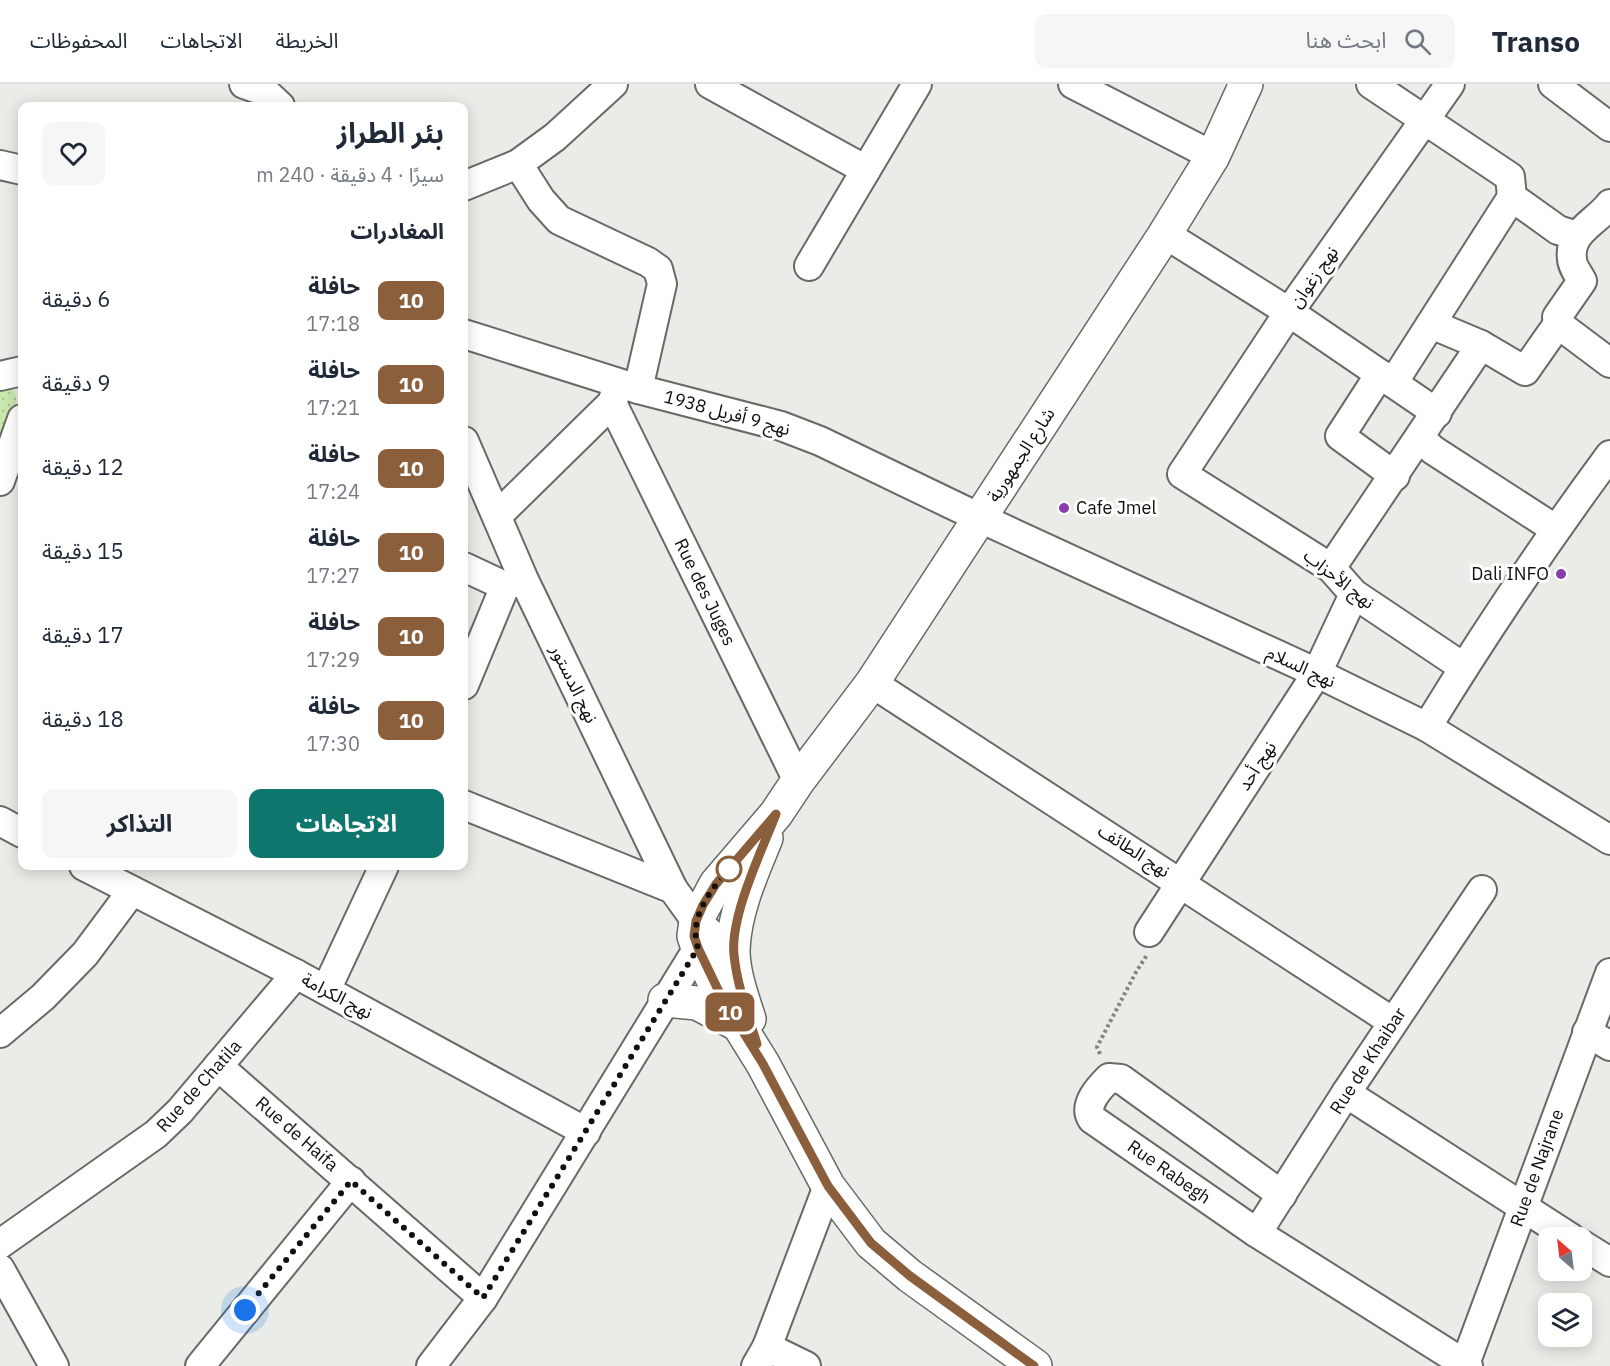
<!DOCTYPE html>
<html lang="ar">
<meta charset="utf-8">
<style>
body{margin:0;font-family:"IBM Plex Sans","Noto Sans Arabic",sans-serif;background:#f6f6f7;color:#1f2937;direction:rtl;height:100vh;display:flex;flex-direction:column;font-size:22px;white-space:nowrap}
*{box-sizing:border-box;margin:0}
p{font-size:20px;color:#747a83}
.icon{flex:none;width:33px;height:33px;fill:none;stroke:currentColor;stroke-width:2;stroke-linecap:round;stroke-linejoin:round}
.map{position:relative;flex:1;overflow:hidden;direction:ltr}
.sheet{position:absolute;left:18px;top:18px;width:450px;height:768px;display:flex;flex-direction:column;background:#fff;border-radius:12px;box-shadow:0 3px 15px #0003;direction:rtl}
.sheet>*{flex:none}
.badge{padding:0 12px;border-radius:9px;font-size:21px;line-height:39px}
.needle{width:39px;rotate:332deg}
.controls{position:absolute;left:1538px;top:1143px;display:grid;gap:12px}
.controls a{display:grid;place-items:center;width:54px;height:54px;border-radius:12px;background:#fff;box-shadow:0 3px 15px #0003;font-size:30px}
.you{position:absolute;width:30px;height:30px;margin:-15px;border:4px solid #fff;border-radius:50%;background:#1a73e8;box-shadow:0 0 0 9px #1a73e833}
.map>.badge{position:absolute;translate:-50% -50%;box-shadow:0 0 0 3px #fff}
h2{padding:0 24px;font-size:22px;line-height:54px}
.round{display:grid;place-items:center;flex:none;width:63px;height:63px;border-radius:12px;background:#f6f6f7}
.overview{display:flex;align-items:center;justify-content:space-between;height:102px;padding:0 24px}
h1{font-size:28px;font-weight:700;line-height:45px}
.button{display:flex;gap:12px;margin-top:auto;padding:12px 24px}
.button a{flex:1;height:69px;border-radius:12px;background:#0f766e;color:#fff;font-size:24px;font-weight:700;line-height:69px;text-align:center}
.button a+a{background:#f6f6f7;color:#1f2937}
ul{padding:0;list-style:none}
li{display:flex;align-items:center;gap:18px;height:84px;padding:0 24px}
li div{flex:1}
li b{display:block;font-size:22px}
li em{font-style:normal}
li .badge{min-width:66px;font-weight:700;text-align:center}
header{display:flex;align-items:center;gap:36px;box-sizing:border-box;height:84px;padding:0 30px;background:#fff;border-bottom:2px solid #e0e1e3}
header strong{font-size:28px}
nav{display:flex;gap:33px;margin-inline-start:auto;font-size:21px}
.search{width:420px;height:54px;background:#f6f6f7;display:flex;align-items:center;gap:15px;box-sizing:border-box;padding:0 21px;border-radius:12px;color:#747a83;font-size:22px}
.map>svg:first-child{display:block}
.park{fill:url(#park-dots)}
.lines{fill:none;stroke-linecap:round;stroke-linejoin:round}
.minor-casing{stroke:#676a65;stroke-width:32}
.major-casing{stroke:#676a65;stroke-width:36}
.path{stroke:#838581;stroke-width:4;stroke-dasharray:3 3;stroke-linecap:butt}
.minor{stroke:#fff;stroke-width:28}
.major{stroke:#fff;stroke-width:33}
.line-casing{stroke:#fff;stroke-width:14}
.line{stroke:#8b5e3c;stroke-width:9}
.walk{stroke:#10110f;stroke-width:6;stroke-dasharray:0 10.8}
.poi-dot{fill:#883eb0;stroke:#fff;stroke-width:2}
.stop-dot{fill:#fff;stroke:#8b5e3c;stroke-width:3}
.labels{text-anchor:middle;stroke-width:6;stroke-linejoin:round;paint-order:stroke}
.street-label{font-size:18px;fill:#10110f;stroke:#fff}
.poi-label{font-size:18px;fill:#10110f;stroke:#fff;text-anchor:start}
</style>
<header>
<strong>Transo</strong>
<div class="search"><svg class="icon" aria-label="search" viewBox="0 0 24 24"><circle cx="10" cy="10" r="6"/><path d="M15 15l6 6"/></svg>ابحث هنا</div>
<nav><a>الخريطة</a><a>الاتجاهات</a><a>المحفوظات</a></nav>
</header>
<div class="map">
<svg width="1610" height="1282" viewBox="0 0 1610 1282">
<defs>
<pattern id="park-dots" width="8" height="8" patternUnits="userSpaceOnUse" patternTransform="scale(1.5)"><rect width="8" height="8" fill="#c8e8ad"/><path d="M2 2h.1M6 6h.1" fill="none" stroke="#abc694" stroke-width="1.8" stroke-linecap="round"/></pattern>
</defs>
<rect width="100%" height="100%" fill="#eaede7"/>
<polygon class="park" points="0,301 14,307 17,317 0,357"/>
<g class="lines">
<defs>
<g id="minor">
<polyline points="244,0 264,7 280,22"/>
<polyline points="710,0 866,86"/>
<polyline points="1073,0 1213,72"/>
<polyline points="1371,0 1510,93 1512,113 1558,146 1577,152"/>
<polyline points="1450,0 1289,228 1182,390 1331,484 1354,510 1463,583"/>
<polyline points="1553,0 1610,43"/>
<polyline points="518,80 541,116 559,136 648,178 658,185 662,200 638,305"/>
<polyline points="0,81 22,86"/>
<polyline points="464,102 518,80 555,53 613,0"/>
<polyline points="1165,150 1289,228 1437,329"/>
<polyline points="809,182 917,0"/>
<polyline points="1431,240 1481,261 1525,287 1558,240"/>
<path d="M1558 240 1557 233 1582 197C1579 191 1572 182 1572 175 1568 148 1597 138 1610 120"/>
<polyline points="1558,240 1610,279"/>
<polyline points="464,250 638,305 781,342 820,357 980,434 1317,589 1427,643 1610,756"/>
<polyline points="1380,290 1340,352 1395,392"/>
<polyline points="0,292 22,287"/>
<polyline points="1393,299 1512,113"/>
<polyline points="612,319 798,697"/>
<polyline points="1420,354 1433,366 1555,445"/>
<polyline points="464,357 524,496 673,805 696,837 733,869"/>
<polyline points="0,397 22,335"/>
<polyline points="498,431 612,319 618,302"/>
<polyline points="464,483 505,502 522,496"/>
<polyline points="1331,484 1481,261"/>
<polyline points="872,599 1393,938"/>
<polyline points="464,601 505,502"/>
<path d="M1427 643C1484 550 1545 459 1610 371"/>
<polyline points="464,721 673,805"/>
<polyline points="0,737 22,749"/>
<polyline points="84,782 296,890 586,1048"/>
<polyline points="1149,848 1317,589 1354,510"/>
<polyline points="326,906 384,782"/>
<polyline points="1587,948 1610,962"/>
<polyline points="0,949 43,913 85,870 132,807"/>
<polyline points="218,982 483,1214"/>
<polyline points="1346,1009 1571,1154"/>
<path d="M1282 1111 1121 995 1109 994C1099 1004 1083 1021 1092 1035L1257 1149 1468 1282"/>
<polyline points="1257,1149 1346,1009 1482,806"/>
<polyline points="0,1160 156,1050 180,1027 296,890"/>
<polyline points="1581,1160 1610,1178"/>
<polyline points="0,1185 54,1282"/>
<polyline points="767,1263 806,1282"/>
<polyline points="1465,1280 1610,889"/>
<polyline points="200,1282 351,1097"/>
<polyline points="431,1282 483,1214 698,864"/>
<polyline points="756,1282 767,1263 828,1102"/>
</g>
<g id="major">
<polyline points="665,916 697,919 737,940"/>
<path d="M749 935C742 913 733 889 733 866 734 828 752 788 766 754"/>
<polyline points="1035,1282 910,1192 871,1159 828,1102 763,980 722,914 698,864 694,852 696,837 716,800 776,730 798,697 872,599 1165,150 1213,72 1246,0"/>
</g>
</defs>
<use href="#minor" class="minor-casing"/>
<use href="#major" class="major-casing"/>
<polyline class="path" points="1100,970 1097,963 1136,888 1147,871"/>
<use href="#minor" class="minor"/>
<use href="#major" class="major"/>
</g>
<g class="lines">
<defs>
<path id="line" d="M757 960C748 931 737 901 734 871 730 832 762 766 776 730L716 800 703 821 696 837 694 852 698 864 722 914 763 980 828 1102 871 1159 910 1192 1034 1282"/>
</defs>
<use href="#line" class="line-casing"/>
<use href="#line" class="line"/>
<path class="walk" d="M245 1226 351 1097 483 1214 698 864C688 832 712 805 731 782L729 785"/>
</g>
<g class="poi-dot">
<circle cx="1064" cy="424" r="6"/>
<circle cx="1561" cy="490" r="6"/>
</g>
<circle class="stop-dot" cx="729" cy="785" r="12"/>
<g class="labels">
<g class="street-label">
<text transform="translate(1314 193) rotate(-55)" y="6">نهج زغوان</text>
<text transform="translate(727 329) rotate(15)" y="6">نهج 9 أفريل 1938</text>
<text transform="translate(1021 371) rotate(-57)" y="6">شارع الجمهورية</text>
<text transform="translate(1339 495) rotate(38)" y="6">نهج الأحزاب</text>
<text transform="translate(705 508) rotate(64)" y="6">Rue des Juges</text>
<text transform="translate(1301 583) rotate(25)" y="6">نهج السلام</text>
<text transform="translate(574 600) rotate(64)" y="6">نهج الدستور</text>
<text transform="translate(1257 682) rotate(-57)" y="6">نهج أحد</text>
<text transform="translate(1134 767) rotate(33)" y="6">نهج الطائف</text>
<text transform="translate(337 912) rotate(28)" y="6">نهج الكرامة</text>
<text transform="translate(1368 977) rotate(-57)" y="6">Rue de Khaibar</text>
<text transform="translate(199 1002) rotate(-48)" y="6">Rue de Chatila</text>
<text transform="translate(297 1050) rotate(41)" y="6">Rue de Haifa</text>
<text transform="translate(1537 1084) rotate(-70)" y="6">Rue de Najrane</text>
<text transform="translate(1169 1088) rotate(35)" y="6">Rue Rabegh</text>
</g>
<g class="poi-label">
<text x="1076" y="430">Cafe Jmel</text>
<text x="1549" y="496" text-anchor="end">Dali INFO</text>
</g>
</g>
</svg>
<div class="controls">
<a><svg class="needle" viewBox="-14 -14 28 28"><path d="M0-13l5 13h-10z" fill="#e53935"/><path d="M0 13l5-13h-10z" fill="#747a83"/></svg></a>
<a><svg class="icon" aria-label="layers" viewBox="0 0 24 24"><path d="M12 4l9 5-9 5-9-5zM3 14l9 5 9-5"/></svg></a>
</div>
<div class="you" style="left:245px;top:1226px"></div>
<b class="badge" style="left:730px;top:928px;background:#8b5e3c;color:#fff">10</b>
<section class="sheet">
<div class="overview"><div><h1>بئر الطراز</h1><p>سيرًا · 4 دقيقة · 240 m</p></div><a class="round"><svg class="icon" aria-label="heart" viewBox="0 0 24 24"><path d="M12 20l-8-8c-3-5 5-10 8-4 3-6 11-1 8 4z"/></svg></a></div>
<h2>المغادرات</h2>
<ul>
<li><span class="badge" style="background:#8b5e3c;color:#fff">10</span><div><b>حافلة</b><p>17:18</p></div><em>6 دقيقة</em></li>
<li><span class="badge" style="background:#8b5e3c;color:#fff">10</span><div><b>حافلة</b><p>17:21</p></div><em>9 دقيقة</em></li>
<li><span class="badge" style="background:#8b5e3c;color:#fff">10</span><div><b>حافلة</b><p>17:24</p></div><em>12 دقيقة</em></li>
<li><span class="badge" style="background:#8b5e3c;color:#fff">10</span><div><b>حافلة</b><p>17:27</p></div><em>15 دقيقة</em></li>
<li><span class="badge" style="background:#8b5e3c;color:#fff">10</span><div><b>حافلة</b><p>17:29</p></div><em>17 دقيقة</em></li>
<li><span class="badge" style="background:#8b5e3c;color:#fff">10</span><div><b>حافلة</b><p>17:30</p></div><em>18 دقيقة</em></li>
</ul>
<div class="button"><a>الاتجاهات</a><a>التذاكر</a></div>
</section>
</div>
